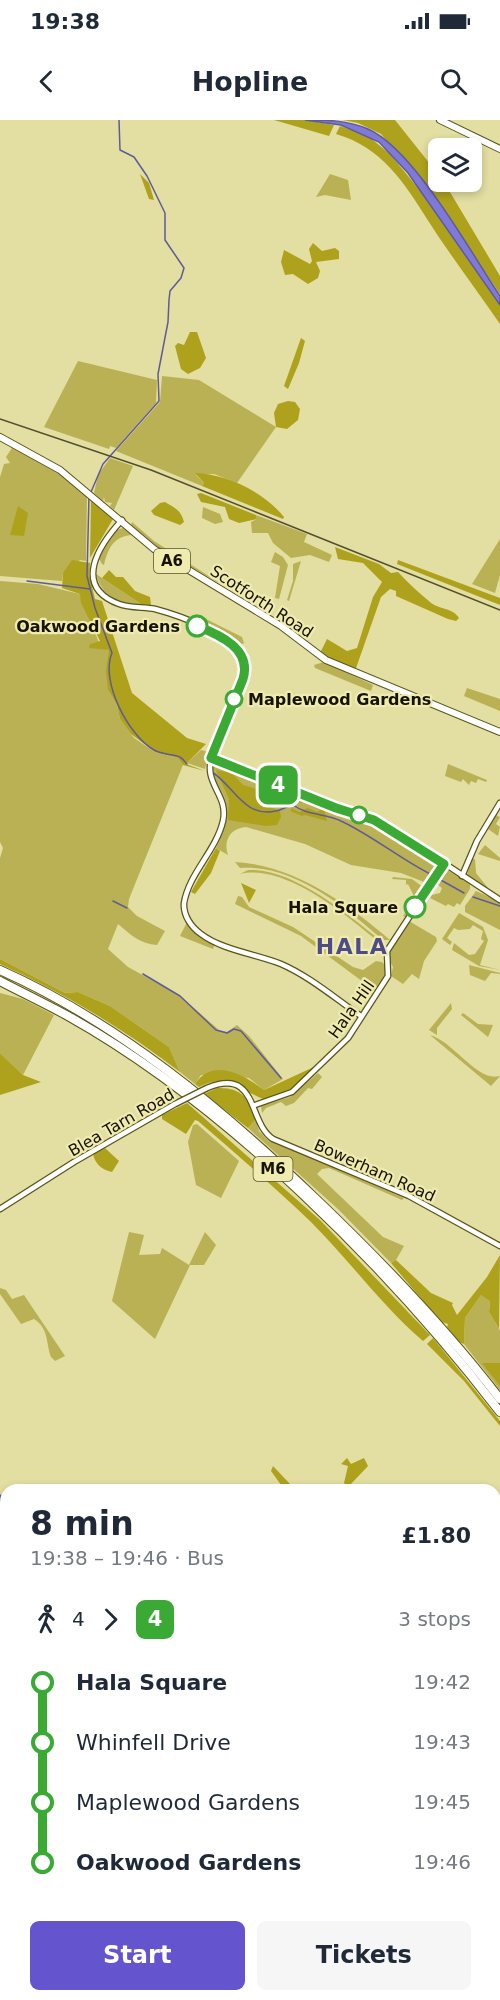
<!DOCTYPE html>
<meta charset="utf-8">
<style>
body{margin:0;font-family:"DejaVu Sans",sans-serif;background:#f6f6f7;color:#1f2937;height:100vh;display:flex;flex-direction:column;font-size:22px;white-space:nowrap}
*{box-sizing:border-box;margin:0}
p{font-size:20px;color:#747a83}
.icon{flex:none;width:33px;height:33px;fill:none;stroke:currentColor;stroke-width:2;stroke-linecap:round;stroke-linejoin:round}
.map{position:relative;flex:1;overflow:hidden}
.side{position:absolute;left:0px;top:1364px;width:501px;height:518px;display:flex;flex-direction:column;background:#fff;border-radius:18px 18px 0 0;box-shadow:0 3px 9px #0003}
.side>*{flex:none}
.badge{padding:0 12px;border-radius:9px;font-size:21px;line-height:39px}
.controls{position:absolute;left:428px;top:18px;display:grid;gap:12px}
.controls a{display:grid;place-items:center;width:54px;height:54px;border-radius:9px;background:#fff;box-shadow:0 3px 9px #0003;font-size:30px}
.map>.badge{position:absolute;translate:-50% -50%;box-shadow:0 0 0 3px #fff}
.legs{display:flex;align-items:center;gap:9px;height:66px;padding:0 30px;font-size:20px}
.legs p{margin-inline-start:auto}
.head{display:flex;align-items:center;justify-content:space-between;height:102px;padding:0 30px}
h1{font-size:33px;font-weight:600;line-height:45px}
.action{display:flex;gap:12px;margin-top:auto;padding:12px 30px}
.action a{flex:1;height:69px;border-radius:9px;background:#6455ce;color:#fff;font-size:24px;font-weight:600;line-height:69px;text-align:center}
.action a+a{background:#f6f6f7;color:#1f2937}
ul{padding:0 30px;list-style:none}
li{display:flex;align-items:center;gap:21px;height:60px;font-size:22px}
li i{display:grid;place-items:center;width:9px;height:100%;margin:0 8px;background:currentColor}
li i::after{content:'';width:15px;height:15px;margin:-8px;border:4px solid;border-radius:50%;background:#fff}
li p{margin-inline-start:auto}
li:first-child i{background:linear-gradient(#0000 50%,currentColor 0)}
li:last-child i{background:linear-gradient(currentColor 50%,#0000 0)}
.status{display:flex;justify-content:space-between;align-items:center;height:42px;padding:0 30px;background:#fff;direction:ltr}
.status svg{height:16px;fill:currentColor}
header{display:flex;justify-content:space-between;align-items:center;height:78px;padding:0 30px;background:#fff;font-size:27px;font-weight:600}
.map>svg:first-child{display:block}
.green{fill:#bab154}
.forest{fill:#aea21c}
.water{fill:#7f7ad9;stroke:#5f5b98;stroke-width:1.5}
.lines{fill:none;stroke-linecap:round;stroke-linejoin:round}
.stream{stroke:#5f5b98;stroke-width:1.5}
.minor-casing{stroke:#5a551a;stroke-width:7}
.major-casing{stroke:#5a551a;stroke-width:8}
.highway-casing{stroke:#5a551a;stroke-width:10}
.minor{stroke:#fff;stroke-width:4.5}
.major{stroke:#fff;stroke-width:6}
.highway{stroke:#fff;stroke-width:8}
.rail{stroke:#524f30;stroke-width:1.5}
.minor-bridge-casing{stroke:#5a551a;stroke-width:7;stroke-linecap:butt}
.minor-bridge{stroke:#fff;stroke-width:4.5}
.line-1-casing{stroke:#fff;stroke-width:14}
.line-1{stroke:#3aaa35;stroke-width:9}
.stop-1-dot{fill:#fff;stroke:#3aaa35;stroke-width:3}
.labels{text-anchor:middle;stroke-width:4.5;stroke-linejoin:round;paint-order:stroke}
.shield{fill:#f0ebae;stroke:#575434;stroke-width:1.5}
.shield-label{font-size:15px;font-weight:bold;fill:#151300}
.street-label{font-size:16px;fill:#151300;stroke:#f0ebae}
.stop-label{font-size:16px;font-weight:bold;fill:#151300;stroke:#f0ebae;text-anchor:end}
.district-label{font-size:22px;font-weight:bold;letter-spacing:1.5px;fill:#4e4b89;stroke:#f0ebae}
</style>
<div class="status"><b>19:38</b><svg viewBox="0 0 49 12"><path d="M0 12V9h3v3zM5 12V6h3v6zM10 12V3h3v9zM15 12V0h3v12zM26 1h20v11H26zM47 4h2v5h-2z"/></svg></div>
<header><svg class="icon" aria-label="back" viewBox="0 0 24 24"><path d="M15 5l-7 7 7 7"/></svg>Hopline<svg class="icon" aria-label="search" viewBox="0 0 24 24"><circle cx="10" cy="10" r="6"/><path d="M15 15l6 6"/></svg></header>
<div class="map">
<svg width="500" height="1880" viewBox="0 0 500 1880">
<rect width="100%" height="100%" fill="#e3dea1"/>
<g class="green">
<polygon points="330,54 348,60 351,80 325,75 316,77"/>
<polygon points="78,241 157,260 156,283 116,328 110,326 109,329 44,307"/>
<polygon points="162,256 199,260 276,307 237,363 214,354 196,355 204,363 202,366 116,331 160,282"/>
<polygon points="12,328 59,354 87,376 86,441 80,440 63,453 62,461 0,456 0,357 4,344 10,343 6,337"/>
<polygon points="110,338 133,346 114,390 110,386 112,383 105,382 104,377 103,381 94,373 98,355"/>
<polygon points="203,387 220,394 223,402 215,404 202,398"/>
<polygon points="256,395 307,414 304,422 332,435 329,442 310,435 291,438 273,423 268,413 252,413 251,402 257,399"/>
<polygon points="132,402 154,421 226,467 160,429 131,405"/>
<path d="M124 408 132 415C114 416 108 428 104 445L102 444 98 437C103 425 109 410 124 408Z"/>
<polygon points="500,419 500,455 495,473 472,464"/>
<polygon points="275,432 283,437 288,445 279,479 275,478 280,446 271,442"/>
<polygon points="301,441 289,481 287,480 293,461 293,444"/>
<path d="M96 454 141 484C119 484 102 477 96 454Z"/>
<path d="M0 461 38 464 80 474 101 528 109 530 108 570 117 585 120 599 134 618 155 632 178 638 183 645 129 779 128 787 137 796 165 811 157 825C140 824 131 815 118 804L108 829 128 847 179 875 219 910 227 912 237 905 249 916 283 959 264 970 249 958 201 955 195 964 180 952 169 927 110 886 78 872 65 873 0 839V738L3 728 0 722Z"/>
<polygon points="196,494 242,517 244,523 239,526 193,501"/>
<polygon points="324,542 373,565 371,571 315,548 314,545"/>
<polygon points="467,568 500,579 500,591 464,576"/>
<polygon points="201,630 209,632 205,649 187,643"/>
<path d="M216 643 306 680 376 703 438 744 429 761 424 762 401 753 351 745 305 724 246 707C230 708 223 721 228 735L216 728C225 709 232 692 222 672 217 662 212 657 213 645Z"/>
<polygon points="448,644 487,660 486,662 478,659 476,663 471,661 469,665 463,659 461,662 445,656"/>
<polygon points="496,695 500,697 496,704 500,707 498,716 488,709"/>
<polygon points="485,725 500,738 500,741 478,734"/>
<polygon points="471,739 475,739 476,753 488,768 487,770 467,756"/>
<path d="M235 742C293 745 347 783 390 820H383C345 787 293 744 240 748Z"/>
<path d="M248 750C293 748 346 793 380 820L381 824C349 797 285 743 240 754Z"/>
<polygon points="442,750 447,750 470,764 470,769 460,785 457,783 454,787 448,784 446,786 430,778 432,775 440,773 442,768 434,762"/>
<polygon points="393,757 412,759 423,767 406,797 403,796 415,778 408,764 406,765 406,760 392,759"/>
<polygon points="476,771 500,782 500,810 465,792 465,786"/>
<path d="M238 776 242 777 249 787 293 807 353 847 363 850 376 841 382 842C392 851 380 861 374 870L301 816 235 784Z"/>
<polygon points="459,793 483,807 488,820 480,845 500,850 479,846 452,830 454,823 469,835 475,834 484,821 481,819 483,811 473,805 470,809 458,810 454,808 447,818 452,822 450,825 442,819"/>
<polygon points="409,801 436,817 437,821 424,841 419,859 412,854 403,864 391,856 393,847 387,836"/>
<polygon points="187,802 199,816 215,824 213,829 180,816"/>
<polygon points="469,845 500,853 500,854 491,853 485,861 470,855"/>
<polygon points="0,873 23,879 54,895 23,955 0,933"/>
<polygon points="451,883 452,889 437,908 437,915 429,910"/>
<polygon points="463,893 478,904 493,905 488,917 461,895"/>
<path d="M430 915C453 921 478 963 500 956L491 966Z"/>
<polygon points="318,953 322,957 312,969 308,968 294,983 286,986 281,982 266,988 262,993 261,986 290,977"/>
<polygon points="256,999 259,1011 267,1019 404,1078 402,1080 329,1048 322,1049 317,1054 383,1117 404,1126 396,1140 391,1143 338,1089 248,1008"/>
<polygon points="197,1004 239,1041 221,1078 196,1065 188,1022 193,1005"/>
<polygon points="129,1112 144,1115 139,1135 160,1134 162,1128 189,1145 205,1112 216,1125 204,1145 190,1145 155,1219 112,1181"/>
<path d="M0 1168 6 1170 12 1179 24 1175 65 1236 55 1241 51 1237C46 1224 49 1208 34 1199L21 1204 0 1174Z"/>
<polygon points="481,1175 486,1176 490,1181 489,1192 500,1211 500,1270 464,1224 465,1198"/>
</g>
<g class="forest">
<polygon points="274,0 305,0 334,5 329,16"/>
<polygon points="343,0 395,0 438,54 438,62 444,62 500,156 500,174 443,89 381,14 358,3"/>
<path d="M340 6 368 16 390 34 422 73 500 185V204C476 169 450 135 427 99 404 62 381 27 336 14Z"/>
<polygon points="140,54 149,63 154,80 149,79"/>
<polygon points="313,123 322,131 335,128 339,131 339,139 316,142 320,151 318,158 308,164 293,154 285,155 281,142 284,130 310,144 312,141 309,129"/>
<polygon points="190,212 197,212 206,238 200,248 188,254 181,249 175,226 178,223 184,225"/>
<polygon points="301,218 305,221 299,243 288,269 284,266"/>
<polygon points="288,281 295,282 300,289 298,300 287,309 276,307 274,293 278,284"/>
<path d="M195 353C227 354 264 372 284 397L283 399 202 366 204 363Z"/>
<polygon points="201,373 256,395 257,399 239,403 229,399 225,387 201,382 197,374"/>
<polygon points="91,379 113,399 90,438"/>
<path d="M165 382C175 388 181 390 184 402L180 405 154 395 151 391 160 383Z"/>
<polygon points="18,386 28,393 24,416 10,415"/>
<path d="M335 427 379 444 391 453 398 452C408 463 419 473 430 482 439 490 452 487 459 498L456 501 448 499 396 476V471L390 469 381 477 355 551 320 533 327 519 347 531 357 528 373 477 382 462 363 443 338 439Z"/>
<polygon points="72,440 90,443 89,455 95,479 102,481 132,573 187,618 206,624 186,644 205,651 183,645 178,638 155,632 131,614 120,599 117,585 108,570 106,551 109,530 89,528 90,524 100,521 81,483 80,474 62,468 63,453"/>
<polygon points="398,440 500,478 500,485 397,444"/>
<polygon points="109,450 116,457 123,457 135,471 150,477 151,485 141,484 102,458"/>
<polygon points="216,650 232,653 243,665 262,671 270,687 280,691 281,697 277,705 266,706 228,700 229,679"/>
<polygon points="259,660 304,679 302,683 271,673 271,667 259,664"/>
<polygon points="292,688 299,692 308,688 317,692 324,688 327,701 305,695 302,696 290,691"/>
<polygon points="216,728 220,731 211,753 195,774 191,772"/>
<polygon points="241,763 256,770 249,783"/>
<path d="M0 839 65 873 78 872 110 886 169 927 180 952C124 909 64 873 0 844Z"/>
<polygon points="0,933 23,955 41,962 0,975"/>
<path d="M318 945 293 968 263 979C239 969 226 953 199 967L195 964C213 937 244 955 264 970Z"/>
<path d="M217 968C241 967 249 978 256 999L248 1008 204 974Z"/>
<path d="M187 983 320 1100 430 1215 423 1221C381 1185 351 1142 311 1102 275 1067 236 1034 198 1001L195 1000 186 1014 162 999V995Z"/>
<path d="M105 1028 119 1041 112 1052C102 1050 95 1044 93 1034Z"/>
<polygon points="500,1135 499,1209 489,1192 490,1181 481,1175 465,1198 464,1224 459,1222 447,1207 448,1204 441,1202 391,1143 396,1140 431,1173 453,1183 452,1185 457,1195 487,1157"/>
<polygon points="433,1218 500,1301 500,1306 464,1261 427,1224"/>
<polygon points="482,1243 500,1243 500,1266"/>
<polygon points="347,1338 351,1344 364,1338 368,1346 350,1365 346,1366 344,1363 348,1346 341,1344"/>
<polygon points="273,1346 290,1364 288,1369 284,1369 271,1351"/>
</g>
<g class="water">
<path d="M305 0C327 0 347 0 368 9 414 29 471 133 500 176V185L408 53 379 22 341 5Z"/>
<polygon points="0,1375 6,1380 6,1576 0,1579"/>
</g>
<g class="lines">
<g class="stream">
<polyline points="91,372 103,344 159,281 158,254 168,202 169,180 170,171 181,158 184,148 165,120 165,93 147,56 134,37 120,30 119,0"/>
<path d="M89 376 87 456 95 488 112 533C100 561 128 615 154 630 161 634 169 634 177 636 182 637 184 641 187 644"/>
<polyline points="27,461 90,469"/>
<path d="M212 652C235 667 244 698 276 691 282 690 287 686 293 685 308 696 326 693 341 701 373 716 400 739 432 755"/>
<polyline points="439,759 464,773"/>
<polyline points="473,777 500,786"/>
<polyline points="113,781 127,788"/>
<polyline points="143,854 180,876 216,910 227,913 234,909 241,911 281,958"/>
</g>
<defs>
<g id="minor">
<path d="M122 400C100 424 71 466 119 484 129 488 143 487 155 489 178 495 235 515 243 539 244 545 246 551 244 557 242 566 236 573 232 582 225 598 220 616 213 633 201 664 229 673 223 701 216 731 189 753 184 783 183 795 191 807 201 814 222 830 256 834 281 844 309 856 336 879 361 896"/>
<polyline points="211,638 389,707 500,780"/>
<polyline points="462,756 477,721 500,683"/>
<path d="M207 968C259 947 247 1002 273 1019L409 1076 500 1126"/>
<polyline points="255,985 292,972 348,918 388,856 387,831 444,744"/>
<polyline points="0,1089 74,1042 175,984"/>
<polyline points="495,1874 500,1869"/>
<polyline points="487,1880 493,1875"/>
</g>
<g id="major">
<polyline points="440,0 500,29"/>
<polyline points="0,317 60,350 154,429 281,506 326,540 500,612"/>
</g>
<g id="highway">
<path d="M0 850C119 903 222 989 315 1078 381 1141 444 1206 500 1279"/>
<path d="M0 861C23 873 46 884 68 896 227 985 390 1149 500 1292"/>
</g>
</defs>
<use href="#minor" class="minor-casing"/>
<use href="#major" class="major-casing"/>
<use href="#highway" class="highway-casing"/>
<use href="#minor" class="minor"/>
<use href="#major" class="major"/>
<use href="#highway" class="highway"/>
<polyline class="rail" points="0,299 151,350 500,490"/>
<defs>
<polyline id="minor-bridge" points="175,984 207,968"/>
</defs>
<use href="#minor-bridge" class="minor-bridge-casing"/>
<use href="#minor-bridge" class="minor-bridge"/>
</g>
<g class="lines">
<defs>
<path id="line-1" d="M197 506C220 515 252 529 243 559L211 638 336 688 374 700 444 744 415 787"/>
</defs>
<use href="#line-1" class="line-1-casing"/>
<use href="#line-1" class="line-1"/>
</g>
<g class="stop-1-dot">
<circle cx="197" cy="506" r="10"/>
<circle cx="234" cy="579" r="8"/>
<circle cx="359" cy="695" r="8"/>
<circle cx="415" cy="787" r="10"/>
</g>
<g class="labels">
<g class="shield">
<rect x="154" y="429" width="36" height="24" rx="4.5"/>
<rect x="253.5" y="1037" width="39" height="24" rx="4.5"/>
</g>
<g class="shield-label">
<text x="172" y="446">A6</text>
<text x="273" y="1054">M6</text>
</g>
<g class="street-label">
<text transform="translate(262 481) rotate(33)" y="6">Scotforth Road</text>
<text transform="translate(351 889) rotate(-55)" y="6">Hala Hill</text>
<text transform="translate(121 1002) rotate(-30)" y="6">Blea Tarn Road</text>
<text transform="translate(375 1050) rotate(24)" y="6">Bowerham Road</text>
</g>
<g class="stop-label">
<text x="180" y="512">Oakwood Gardens</text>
<text x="248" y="585" text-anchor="start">Maplewood Gardens</text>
<text x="398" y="793">Hala Square</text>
</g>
<g class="district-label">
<text x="352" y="834">HALA</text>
</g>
</g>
</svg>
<div class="controls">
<a><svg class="icon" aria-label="layers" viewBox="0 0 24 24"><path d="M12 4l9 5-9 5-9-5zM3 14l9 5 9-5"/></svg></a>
</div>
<b class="badge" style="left:278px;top:665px;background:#3aaa35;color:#fff">4</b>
<section class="side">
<div class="head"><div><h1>8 min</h1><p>19:38 – 19:46 · Bus</p></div><b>£1.80</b></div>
<div class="legs"><svg class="icon" aria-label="walk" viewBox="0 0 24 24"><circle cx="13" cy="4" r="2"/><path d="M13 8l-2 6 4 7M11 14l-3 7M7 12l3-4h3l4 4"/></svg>4<svg class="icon" aria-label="forward" viewBox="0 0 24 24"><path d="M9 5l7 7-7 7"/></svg><b class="badge" style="background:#3aaa35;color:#fff">4</b><p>3 stops</p></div>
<ul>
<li><i style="color:#3aaa35"></i><b>Hala Square</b><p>19:42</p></li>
<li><i style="color:#3aaa35"></i><span>Whinfell Drive</span><p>19:43</p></li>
<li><i style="color:#3aaa35"></i><span>Maplewood Gardens</span><p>19:45</p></li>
<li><i style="color:#3aaa35"></i><b>Oakwood Gardens</b><p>19:46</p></li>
</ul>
<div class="action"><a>Start</a><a>Tickets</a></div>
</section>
</div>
